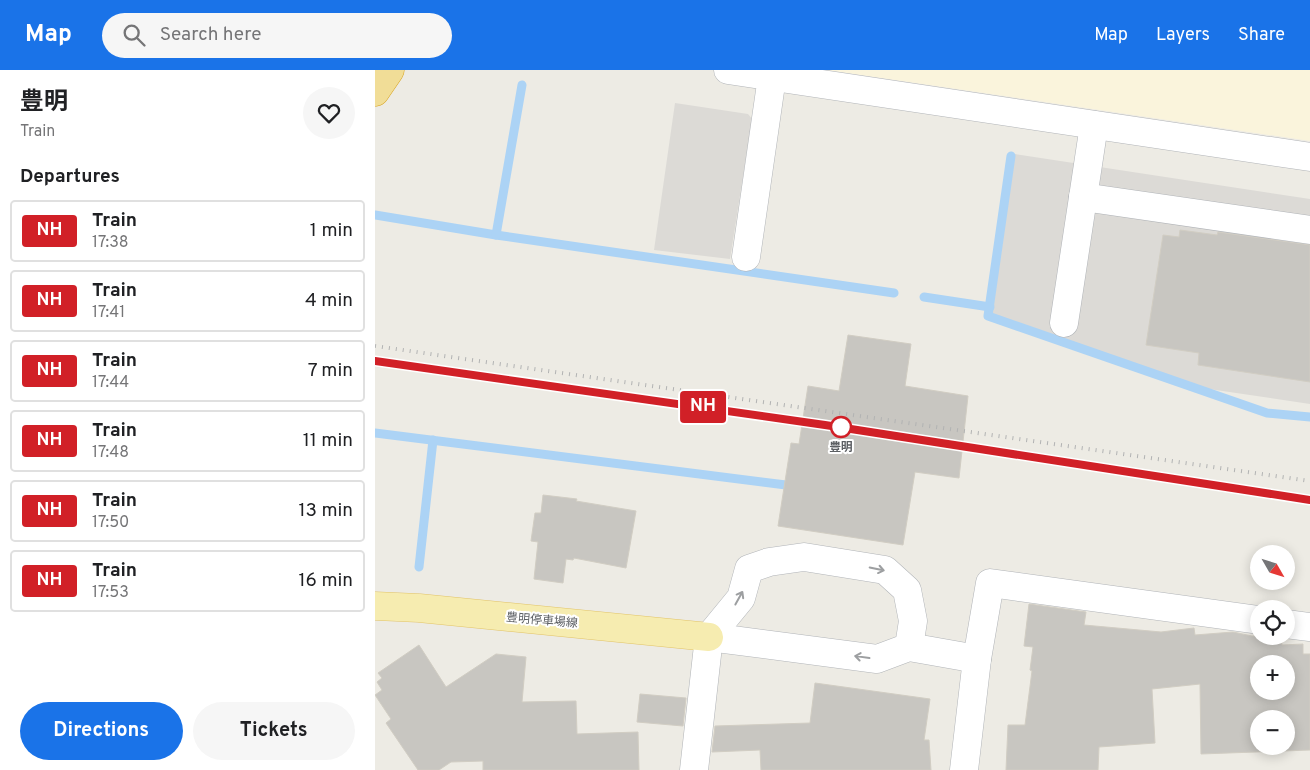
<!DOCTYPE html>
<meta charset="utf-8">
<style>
body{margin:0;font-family:Overpass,"Noto Sans JP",sans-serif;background:#f6f6f6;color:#202124;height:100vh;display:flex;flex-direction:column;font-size:19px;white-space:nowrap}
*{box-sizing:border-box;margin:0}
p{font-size:16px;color:#757577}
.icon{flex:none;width:28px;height:28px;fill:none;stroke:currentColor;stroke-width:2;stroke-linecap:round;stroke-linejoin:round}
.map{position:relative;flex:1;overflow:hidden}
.drawer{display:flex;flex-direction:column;background:#fff;width:375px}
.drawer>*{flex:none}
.badge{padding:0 10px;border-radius:4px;font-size:18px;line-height:32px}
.needle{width:32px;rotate:129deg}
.fabs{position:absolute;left:875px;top:475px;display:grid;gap:10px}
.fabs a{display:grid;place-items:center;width:45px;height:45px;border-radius:50%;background:#fff;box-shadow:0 2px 12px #0003;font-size:25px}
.map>.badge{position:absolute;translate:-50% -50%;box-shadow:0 0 0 2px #fff}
h2{padding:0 20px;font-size:19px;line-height:45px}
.round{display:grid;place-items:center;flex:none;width:52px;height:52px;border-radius:26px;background:#f6f6f6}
.overview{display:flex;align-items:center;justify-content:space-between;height:85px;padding:0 20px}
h1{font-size:24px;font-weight:700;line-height:38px}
.cta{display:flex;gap:10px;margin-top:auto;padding:10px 20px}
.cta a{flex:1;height:58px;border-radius:30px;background:#1a73e8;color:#fff;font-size:20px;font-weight:700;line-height:58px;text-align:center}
.cta a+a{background:#f6f6f6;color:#202124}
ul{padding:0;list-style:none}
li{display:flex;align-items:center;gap:15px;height:62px;margin:0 10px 8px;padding:0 10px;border:2px solid #e0e0e0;border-radius:5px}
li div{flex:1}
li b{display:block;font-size:19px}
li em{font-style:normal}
li .badge{min-width:55px;font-weight:700;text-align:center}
header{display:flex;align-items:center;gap:30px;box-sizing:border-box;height:70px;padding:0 25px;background:#1a73e8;color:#fff}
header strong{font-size:24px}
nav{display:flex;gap:28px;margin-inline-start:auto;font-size:18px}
.search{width:350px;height:45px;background:#f6f6f6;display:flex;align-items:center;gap:12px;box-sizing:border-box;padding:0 18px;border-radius:28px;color:#757577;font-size:19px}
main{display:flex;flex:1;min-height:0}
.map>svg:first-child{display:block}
.commercial{fill:#faf4dc}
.industrial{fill:#dcdad6}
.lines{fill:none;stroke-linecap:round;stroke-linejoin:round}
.stream{stroke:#acd3f5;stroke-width:9}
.building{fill:#c8c6c1;stroke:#d1cdc3;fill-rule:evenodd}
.minor-casing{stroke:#b1b4b8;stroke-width:29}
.major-casing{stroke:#e1c369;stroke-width:29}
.highway-casing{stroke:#d7a11a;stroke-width:29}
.minor{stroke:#fff;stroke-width:28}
.major{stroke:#f6ecb0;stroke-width:28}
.highway{stroke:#f1dd97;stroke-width:28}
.rail{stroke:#b2b3b3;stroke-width:4;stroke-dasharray:1 6;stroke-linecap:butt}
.oneway{stroke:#9d9fa1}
.line-casing{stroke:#fff;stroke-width:11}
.line{stroke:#d12027;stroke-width:8}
.stop-dot{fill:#fff;stroke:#d12027;stroke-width:2.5}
.labels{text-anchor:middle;stroke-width:4;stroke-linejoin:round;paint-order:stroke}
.stop-label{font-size:12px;font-weight:bold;fill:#5c5f63;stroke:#fff}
.street-label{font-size:12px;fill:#5c5f63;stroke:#fff}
</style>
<header>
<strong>Map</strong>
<div class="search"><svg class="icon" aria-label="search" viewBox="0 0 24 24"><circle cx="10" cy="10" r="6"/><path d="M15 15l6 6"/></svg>Search here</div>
<nav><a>Map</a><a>Layers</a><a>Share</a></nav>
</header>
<main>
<section class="drawer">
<div class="overview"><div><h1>豊明</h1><p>Train</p></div><a class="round"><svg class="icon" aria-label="heart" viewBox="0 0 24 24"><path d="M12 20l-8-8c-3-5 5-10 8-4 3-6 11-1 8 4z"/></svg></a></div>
<h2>Departures</h2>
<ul>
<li><span class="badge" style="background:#d12027;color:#fff">NH</span><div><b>Train</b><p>17:38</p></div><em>1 min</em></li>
<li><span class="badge" style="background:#d12027;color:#fff">NH</span><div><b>Train</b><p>17:41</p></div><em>4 min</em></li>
<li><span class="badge" style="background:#d12027;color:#fff">NH</span><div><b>Train</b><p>17:44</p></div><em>7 min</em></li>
<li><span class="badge" style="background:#d12027;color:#fff">NH</span><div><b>Train</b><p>17:48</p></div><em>11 min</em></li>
<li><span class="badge" style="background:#d12027;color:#fff">NH</span><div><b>Train</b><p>17:50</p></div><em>13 min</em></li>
<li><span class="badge" style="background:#d12027;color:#fff">NH</span><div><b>Train</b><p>17:53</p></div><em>16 min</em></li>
</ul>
<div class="cta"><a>Directions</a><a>Tickets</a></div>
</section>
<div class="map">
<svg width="935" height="700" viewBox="0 0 935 700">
<rect width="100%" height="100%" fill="#edebe4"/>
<polygon class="commercial" points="452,0 935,0 935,71"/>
<g class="industrial">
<polygon points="300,33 373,44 377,49 355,189 279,180"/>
<polygon points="640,84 935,129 935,334 834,319 617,245"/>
</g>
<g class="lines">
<g class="stream">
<polyline points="636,86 613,246 892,343 935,347"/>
<polyline points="0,145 121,165 519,223"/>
<polyline points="121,165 147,15"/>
<polyline points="549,227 615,237"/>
<polyline points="0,363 419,416"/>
<polyline points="44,497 58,370"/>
</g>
</g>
<g class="building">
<polygon points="805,160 842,165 843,162 935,175 935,312 823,295 824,283 771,275 788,165 804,167"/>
<polygon points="473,265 536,274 530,316 593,326 584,408 540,402 528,475 403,456 416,373 424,374 433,316 464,321"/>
<polygon points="168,425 202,429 201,431 261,441 251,498 199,488 198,490 191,489 188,513 159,509 163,472 156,471 160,443 166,443"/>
<path d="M654 534 711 542 709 555 786 562 819 558 820 565 858 562 877 566H901L906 568 907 575 928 574V584H935V680L826 684 825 614 777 619 780 673 724 677 723 700H631L633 655H650L657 601 655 600 658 577 649 576ZM884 594H911V621H884ZM884 649H911V676H884Z"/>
<polygon points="44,575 71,617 121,584 151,587 147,632 201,631 202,664 263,662 264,700 108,700 108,691 76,692 64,700 43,700 11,653 16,649 0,625 7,620 2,612 7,608 3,603"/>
<polygon points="440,613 555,629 549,670 554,670 556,700 386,700 385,680 337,682 340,656 435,653"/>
<polygon points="265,624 311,628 308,656 262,652"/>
</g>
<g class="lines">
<defs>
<g id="minor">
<polyline points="353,0 935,87"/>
<polyline points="708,127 935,160"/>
<polyline points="371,187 397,7"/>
<polyline points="689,253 719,55"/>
<polyline points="911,554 935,557"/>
<polyline points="334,567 502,589 534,577 602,589"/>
<polyline points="319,700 334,567 366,528 374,499 394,492 429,487 510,500 532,520 538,551 534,577"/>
<polyline points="589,700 602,589 615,513 884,550"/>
</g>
<polyline id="major" points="0,536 44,538 334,567"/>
<polyline id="highway" points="0,22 15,0"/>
</defs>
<use href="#minor" class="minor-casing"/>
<use href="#major" class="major-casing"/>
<use href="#highway" class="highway-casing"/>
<use href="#minor" class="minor"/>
<use href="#major" class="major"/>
<use href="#highway" class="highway"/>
<g class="rail">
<polyline points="0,276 935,411"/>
<polyline points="0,291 449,355 935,430"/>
</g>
</g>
<defs><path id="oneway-shaft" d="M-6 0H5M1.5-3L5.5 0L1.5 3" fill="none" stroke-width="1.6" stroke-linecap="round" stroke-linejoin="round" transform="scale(1.25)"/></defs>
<g class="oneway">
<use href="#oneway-shaft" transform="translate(502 499) rotate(12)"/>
<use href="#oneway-shaft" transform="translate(364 528) rotate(-61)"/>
<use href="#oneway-shaft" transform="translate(487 587) rotate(-172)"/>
</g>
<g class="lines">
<defs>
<polyline id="line" points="0,291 450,355 935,430"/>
</defs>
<use href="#line" class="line-casing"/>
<use href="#line" class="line"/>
</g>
<circle class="stop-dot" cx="466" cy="357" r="10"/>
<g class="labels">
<g class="stop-label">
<text x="466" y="381">豊明</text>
</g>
<g class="street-label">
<text transform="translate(167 550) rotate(5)" y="4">豊明停車場線</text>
</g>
</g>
</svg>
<div class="fabs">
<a><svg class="needle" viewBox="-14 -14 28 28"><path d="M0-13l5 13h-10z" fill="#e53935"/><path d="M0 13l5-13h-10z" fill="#757577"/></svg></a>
<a><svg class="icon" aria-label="locate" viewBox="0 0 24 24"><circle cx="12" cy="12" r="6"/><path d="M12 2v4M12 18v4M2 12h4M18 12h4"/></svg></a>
<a>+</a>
<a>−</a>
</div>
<b class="badge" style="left:328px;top:337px;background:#d12027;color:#fff">NH</b>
</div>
</main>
